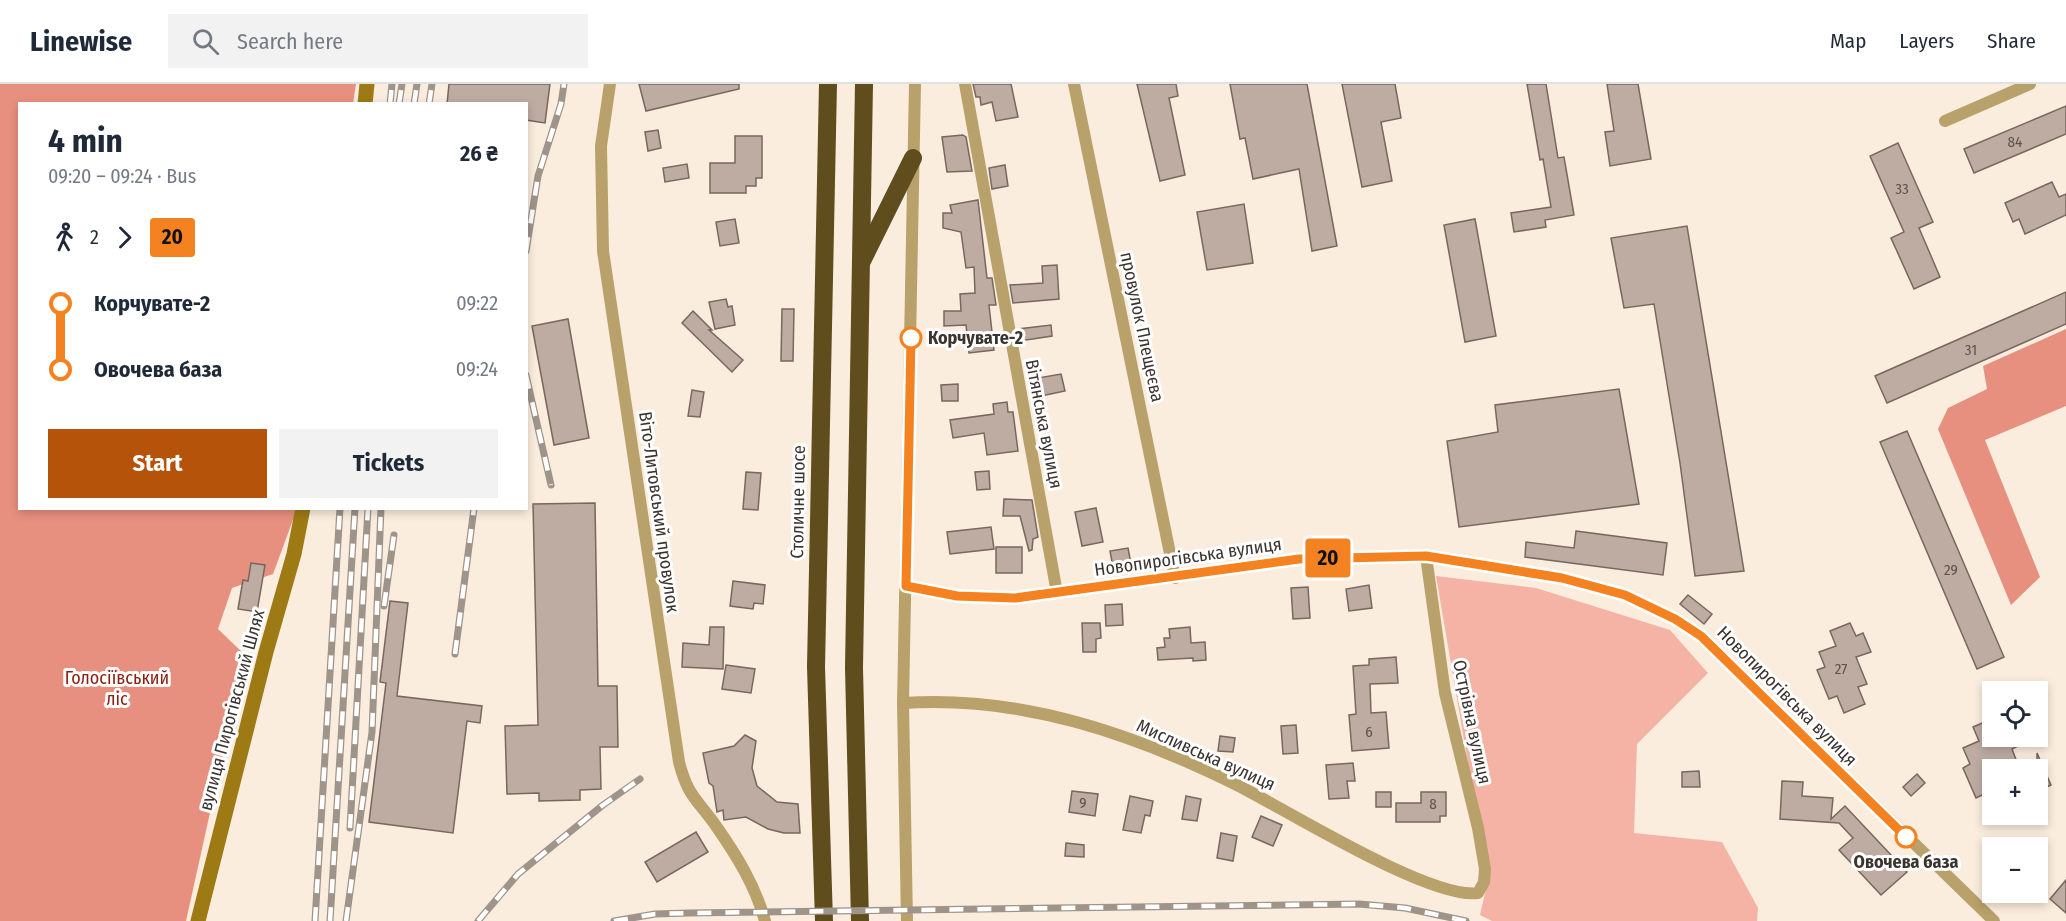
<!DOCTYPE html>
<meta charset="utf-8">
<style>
body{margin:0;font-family:"Fira Sans Condensed",sans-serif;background:#f2f2f3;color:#1f2937;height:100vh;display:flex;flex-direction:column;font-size:22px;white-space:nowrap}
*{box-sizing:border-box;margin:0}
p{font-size:20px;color:#747a83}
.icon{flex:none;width:33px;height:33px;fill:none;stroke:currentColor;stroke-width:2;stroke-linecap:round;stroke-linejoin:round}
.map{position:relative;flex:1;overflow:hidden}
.side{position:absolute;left:18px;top:18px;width:510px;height:408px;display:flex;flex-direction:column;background:#fff;border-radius:0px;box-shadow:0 3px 9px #0003}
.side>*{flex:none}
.badge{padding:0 12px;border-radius:4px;font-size:21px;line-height:39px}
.buttons{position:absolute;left:1982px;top:597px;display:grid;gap:12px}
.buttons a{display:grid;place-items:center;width:66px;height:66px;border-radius:0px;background:#fff;box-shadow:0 3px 9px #0003;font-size:30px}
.map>.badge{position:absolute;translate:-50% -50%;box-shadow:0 0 0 3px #fff}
.legs{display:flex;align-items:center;gap:9px;height:66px;padding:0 30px;font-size:20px}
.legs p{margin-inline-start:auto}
.overview{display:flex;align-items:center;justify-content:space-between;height:102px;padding:0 30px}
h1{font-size:33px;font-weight:700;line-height:45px}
.primary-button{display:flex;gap:12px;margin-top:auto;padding:12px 30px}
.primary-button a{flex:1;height:69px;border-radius:0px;background:#b45309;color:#fff;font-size:24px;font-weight:700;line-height:69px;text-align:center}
.primary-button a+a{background:#f2f2f3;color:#1f2937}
ul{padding:0 30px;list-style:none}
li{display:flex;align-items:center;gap:21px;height:66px;font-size:22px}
li i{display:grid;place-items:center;width:9px;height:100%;margin:0 8px;background:currentColor}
li i::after{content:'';width:15px;height:15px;margin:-8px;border:4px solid;border-radius:50%;background:#fff}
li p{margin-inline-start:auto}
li:first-child i{background:linear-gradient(#0000 50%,currentColor 0)}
li:last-child i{background:linear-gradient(currentColor 50%,#0000 0)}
header{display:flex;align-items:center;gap:36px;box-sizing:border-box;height:84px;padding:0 30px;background:#fff;border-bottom:2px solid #e0e1e3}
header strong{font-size:28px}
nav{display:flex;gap:33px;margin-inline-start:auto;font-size:21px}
.search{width:420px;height:54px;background:#f2f2f3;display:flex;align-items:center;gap:15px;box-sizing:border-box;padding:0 21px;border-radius:0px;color:#747a83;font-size:22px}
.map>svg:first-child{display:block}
.green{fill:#f5b3a5}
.forest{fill:#e8907f}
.building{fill:#beaca2;stroke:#77675e;stroke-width:1.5}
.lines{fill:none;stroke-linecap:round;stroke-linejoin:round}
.street{stroke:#b8a16b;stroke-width:12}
.secondary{stroke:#9d7a14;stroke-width:15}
.highway{stroke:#5f4d1e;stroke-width:18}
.rail-casing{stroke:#9e948a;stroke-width:7}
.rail{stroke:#fff;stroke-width:4.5;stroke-dasharray:14;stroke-linecap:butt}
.line-1-casing{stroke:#fff;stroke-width:14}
.line-1{stroke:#f58220;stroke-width:9}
.stop-1-dot{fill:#fff;stroke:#f58220;stroke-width:3}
.labels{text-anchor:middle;stroke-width:6;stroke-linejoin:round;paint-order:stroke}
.number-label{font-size:15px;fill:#5b524c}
.street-label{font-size:18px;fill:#3a342f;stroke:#fff}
.stop-label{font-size:18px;font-weight:bold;fill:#3a342f;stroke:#fff;text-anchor:start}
.park-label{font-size:18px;fill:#892212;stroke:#fff}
</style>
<header>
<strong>Linewise</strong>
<div class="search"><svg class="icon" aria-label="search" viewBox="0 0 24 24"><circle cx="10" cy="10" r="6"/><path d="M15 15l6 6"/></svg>Search here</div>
<nav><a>Map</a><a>Layers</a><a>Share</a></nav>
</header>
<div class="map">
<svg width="2066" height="837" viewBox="0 0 2066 837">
<rect width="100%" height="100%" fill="#fbedde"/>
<polygon class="green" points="1436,492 1536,504 1670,546 1708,589 1637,660 1634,749 1722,758 1758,824 1757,837 1492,837 1480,831 1488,796"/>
<g class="forest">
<polygon points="0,0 356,0 353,19 20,20 20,424 297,425 273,490 232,504 218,545 245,571 186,837 0,837"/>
<polygon points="2066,245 2066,322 1985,356 2040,493 2011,521 1938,345 1948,324 1987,305 1983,282"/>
</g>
<g class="building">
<polygon points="449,0 550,0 545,39 526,36 526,20 447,20"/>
<polygon points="639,0 739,0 739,5 646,27"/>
<polygon points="973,0 1011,0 1018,33 996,37 992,18 981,21 980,13 976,13"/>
<polygon points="1137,0 1176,0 1178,12 1169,14 1185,91 1160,97"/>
<polygon points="1230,0 1307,0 1337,162 1312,167 1299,85 1253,95 1245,54 1240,55"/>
<polygon points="1342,0 1395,0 1401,34 1381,38 1392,97 1362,103"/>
<polygon points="1527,0 1546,0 1558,74 1564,73 1574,131 1545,136 1546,143 1514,148 1511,129 1551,123 1543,75 1540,76"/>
<polygon points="1607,0 1638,0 1651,75 1610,82 1605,48 1614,47"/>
<polygon points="2066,22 2066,50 1974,89 1964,65"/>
<polygon points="658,46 661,64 648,67 645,48"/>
<polygon points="963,51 966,53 972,87 947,88 942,53"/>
<polygon points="735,52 762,52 762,94 756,94 756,102 746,102 746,109 710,109 710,79 735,79"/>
<polygon points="1898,59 1933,138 1919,144 1940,193 1914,205 1891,154 1904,148 1870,72"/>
<polygon points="687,80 689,94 665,98 663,84"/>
<polygon points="1005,81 1008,102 992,105 989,84"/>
<polygon points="2052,98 2059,113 2066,110 2066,131 2025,150 2019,135 2013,138 2005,119"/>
<polygon points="978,116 987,194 992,194 996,221 989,221 994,266 969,269 966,241 944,242 944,227 961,227 960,210 975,209 974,183 966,184 961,148 943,144 943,129 952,129 950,121"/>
<polygon points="1244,120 1253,179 1207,186 1197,128"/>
<polygon points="735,135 739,159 720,162 716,138"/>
<polygon points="1475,135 1496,252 1465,258 1444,141"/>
<polygon points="1687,142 1744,487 1695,492 1680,379 1654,220 1624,224 1611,154"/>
<polygon points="1057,181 1059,215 1013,219 1010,201 1043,199 1042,182"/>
<polygon points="2066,208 2066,240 1887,319 1875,292"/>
<polygon points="726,215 728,223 732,222 735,241 715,245 709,218"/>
<polygon points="782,225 794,225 793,277 781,277"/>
<polygon points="693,227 712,246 709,246 743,276 732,288 682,239"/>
<polygon points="568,235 589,354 554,361 532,242"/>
<polygon points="1051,241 1052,252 1020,257 1018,245"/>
<polygon points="1061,290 1065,307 1036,313 1032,295"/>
<polygon points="958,300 958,317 942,317 941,301"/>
<polygon points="1619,305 1639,420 1459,443 1447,357 1498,348 1495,321"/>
<polygon points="692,306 704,308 700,333 688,332"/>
<polygon points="1007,318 1008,328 1013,328 1018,367 987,371 984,349 953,354 950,336 994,330 993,320"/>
<polygon points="1907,347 2004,573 1977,585 1880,358"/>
<polygon points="989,387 990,405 977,406 975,388"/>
<polygon points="746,388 761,389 758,426 743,425"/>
<polygon points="1004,415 1032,416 1038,453 1033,455 1032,466 1029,467 1020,432 1003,432"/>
<polygon points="595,419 598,602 617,602 618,663 600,663 601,705 580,706 580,716 539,717 539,709 507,710 505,642 538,641 533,420"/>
<polygon points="1096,424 1103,458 1082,462 1075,428"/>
<polygon points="991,443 994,465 950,470 947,448"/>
<polygon points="1576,447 1667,459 1663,491 1525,473 1526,458 1574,464"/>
<rect x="996" y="463" width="26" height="26"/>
<polygon points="1128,464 1131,480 1113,483 1110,467"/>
<polygon points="251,479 265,481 257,528 238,525 243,496 248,497"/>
<polygon points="733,497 765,501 763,520 754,519 753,525 730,522"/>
<polygon points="1369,501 1372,524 1349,527 1346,505"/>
<polygon points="1308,503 1310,534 1293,535 1291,504"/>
<polygon points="1688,511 1712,530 1704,540 1680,520"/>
<polygon points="390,517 408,519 397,612 482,622 480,639 467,637 453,749 369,738 386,599 380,598"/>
<polygon points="1122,520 1123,541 1106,542 1105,521"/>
<polygon points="1082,539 1100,539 1101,554 1096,555 1096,568 1083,568"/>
<polygon points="1850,539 1856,552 1863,549 1871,568 1856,573 1867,600 1858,603 1865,620 1844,629 1837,612 1829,615 1817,586 1825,583 1819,568 1836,562 1830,547"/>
<polygon points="710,543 724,543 723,585 682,583 683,559 709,561"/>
<polygon points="1190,543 1191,559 1205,558 1206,576 1193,577 1193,574 1158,576 1157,564 1165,563 1164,554 1170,554 1169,545"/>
<polygon points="1396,573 1398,599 1370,600 1371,629 1386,628 1389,664 1352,667 1349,631 1356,630 1353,582 1369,581 1369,575"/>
<polygon points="726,581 755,585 751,609 722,605"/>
<polygon points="1992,635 1992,652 2013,652 2018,662 2012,665 2020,686 1992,686 1992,734 1982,711 1976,714 1963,684 1970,680 1963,664 1979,657 1973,643"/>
<polygon points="1296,641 1298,669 1283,670 1281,642"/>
<polygon points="745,651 756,657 752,684 757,702 777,718 798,720 800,749 784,749 768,745 746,733 724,736 723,726 717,728 713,702 709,699 703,669 734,662"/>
<polygon points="1220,652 1235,654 1233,668 1218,667"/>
<polygon points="2037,669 2051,701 2037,707"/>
<polygon points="1353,679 1355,697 1347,697 1349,714 1329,715 1326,681"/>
<polygon points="1699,687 1700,703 1682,703 1682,688"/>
<polygon points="1917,690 1925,699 1911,712 1903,703"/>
<polygon points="1782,697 1803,698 1802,712 1833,714 1831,735 1845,722 1907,788 1881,811 1839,766 1853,754 1839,739 1780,735"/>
<polygon points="1072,707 1098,710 1095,732 1069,728"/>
<rect x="1376" y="708" width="15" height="15"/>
<polygon points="1421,708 1446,708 1446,732 1440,732 1440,738 1396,738 1396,719 1421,719"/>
<polygon points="1130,712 1153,717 1150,732 1145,731 1141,749 1123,746"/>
<polygon points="1186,712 1201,715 1197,737 1182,735"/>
<polygon points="1261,732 1282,741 1273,762 1252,753"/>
<polygon points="696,748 708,768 657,798 645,778"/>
<polygon points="1221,749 1237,752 1233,777 1217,774"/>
<polygon points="1066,759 1084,761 1084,773 1065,772"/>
<polygon points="2066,796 2066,829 2050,815"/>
</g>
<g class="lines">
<g class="street">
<path d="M610 0 601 62 603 167 679 678C688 713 697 715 716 742 737 772 755 801 765 837"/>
<polyline points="965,0 1057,509"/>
<polyline points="1074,0 1175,494"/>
<polyline points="1945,37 2030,0"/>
<polyline points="906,502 957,512 1015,514 1299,475 1426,472 1562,494 1625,511 1675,535 1701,552 1994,837"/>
<path d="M903 619C1022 611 1134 650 1239 702 1288 727 1431 816 1478 809L1484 798 1485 785 1478 744 1445 609 1426 472"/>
<polyline points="907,837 903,619 915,0"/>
</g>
<g class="secondary">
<polyline points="365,20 367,0"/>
<polyline points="198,837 266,568 294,470 303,424"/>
</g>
<g class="highway">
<polyline points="862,177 913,74"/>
<polyline points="824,837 816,583 828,0"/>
<polyline points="860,837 854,584 864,0"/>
</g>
<defs>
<g id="rail">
<polyline points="390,20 392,0"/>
<polyline points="399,20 402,0"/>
<polyline points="414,20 417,0"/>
<polyline points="429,20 432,0"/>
<polyline points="526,167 538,92 561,20 564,0"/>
<polyline points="526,291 551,401"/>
<polyline points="384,522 394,451"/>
<polyline points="455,570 474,424"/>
<polyline points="350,744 368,424"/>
<polyline points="315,837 340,424"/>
<polyline points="330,837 355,424"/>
<polyline points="346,837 372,648 381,424"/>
<polyline points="478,837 518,790 603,721 640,695"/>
<polyline points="614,837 655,830 689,829 1359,820 1405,824 1466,837"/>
</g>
</defs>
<use href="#rail" class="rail-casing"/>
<use href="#rail" class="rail"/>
</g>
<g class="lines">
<defs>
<polyline id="line-1" points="911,254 906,502 957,512 1015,514 1299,475 1426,472 1562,494 1625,511 1675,535 1701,552 1906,753"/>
</defs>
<use href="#line-1" class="line-1-casing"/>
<use href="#line-1" class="line-1"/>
</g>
<g class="stop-1-dot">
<circle cx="911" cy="254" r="10"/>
<circle cx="1906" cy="753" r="10"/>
</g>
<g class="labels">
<g class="number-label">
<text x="2015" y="63">84</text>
<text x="1902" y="110">33</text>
<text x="1971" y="271">31</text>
<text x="1951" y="491">29</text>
<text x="1841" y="590">27</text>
<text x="1369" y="653">6</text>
<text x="1083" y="724">9</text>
<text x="1433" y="725">8</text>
</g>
<g class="street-label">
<text transform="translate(1142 243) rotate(78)" y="6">провулок Плещеєва</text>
<text transform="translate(1044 340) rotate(79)" y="6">Вітянська вулиця</text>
<text transform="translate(798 418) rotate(-89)" y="6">Столичне шосе</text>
<text transform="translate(659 428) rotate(82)" y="6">Віто-Литовський провулок</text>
<text transform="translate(1188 473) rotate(-8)" y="6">Новопирогівська вулиця</text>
<text transform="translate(1787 612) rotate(45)" y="6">Новопирогівська вулиця</text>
<text transform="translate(232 626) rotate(-75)" y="6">вулиця Пирогівський Шлях</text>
<text transform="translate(1472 638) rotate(78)" y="6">Острівна вулиця</text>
<text transform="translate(1206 671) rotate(24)" y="6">Мисливська вулиця</text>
</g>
<g class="stop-label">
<text x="928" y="260">Корчувате-2</text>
<text x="1906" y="784" text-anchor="middle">Овочева база</text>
</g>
<g class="park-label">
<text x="117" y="600">Голосіївський<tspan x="117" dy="21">ліс</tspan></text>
</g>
</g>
</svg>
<div class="buttons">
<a><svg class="icon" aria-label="locate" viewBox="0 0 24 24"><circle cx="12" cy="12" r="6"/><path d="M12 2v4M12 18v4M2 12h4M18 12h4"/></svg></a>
<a>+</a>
<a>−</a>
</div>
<b class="badge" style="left:1328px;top:474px;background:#f58220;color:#111">20</b>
<section class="side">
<div class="overview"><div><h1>4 min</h1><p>09:20 – 09:24 · Bus</p></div><b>26 ₴</b></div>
<div class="legs"><svg class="icon" aria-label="walk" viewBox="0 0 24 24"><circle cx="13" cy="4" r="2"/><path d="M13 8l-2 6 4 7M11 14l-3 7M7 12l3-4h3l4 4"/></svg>2<svg class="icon" aria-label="forward" viewBox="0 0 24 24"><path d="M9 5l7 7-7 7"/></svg><b class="badge" style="background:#f58220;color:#111">20</b></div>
<ul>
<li><i style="color:#f58220"></i><b>Корчувате-2</b><p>09:22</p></li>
<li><i style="color:#f58220"></i><b>Овочева база</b><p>09:24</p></li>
</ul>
<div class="primary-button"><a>Start</a><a>Tickets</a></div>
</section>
</div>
